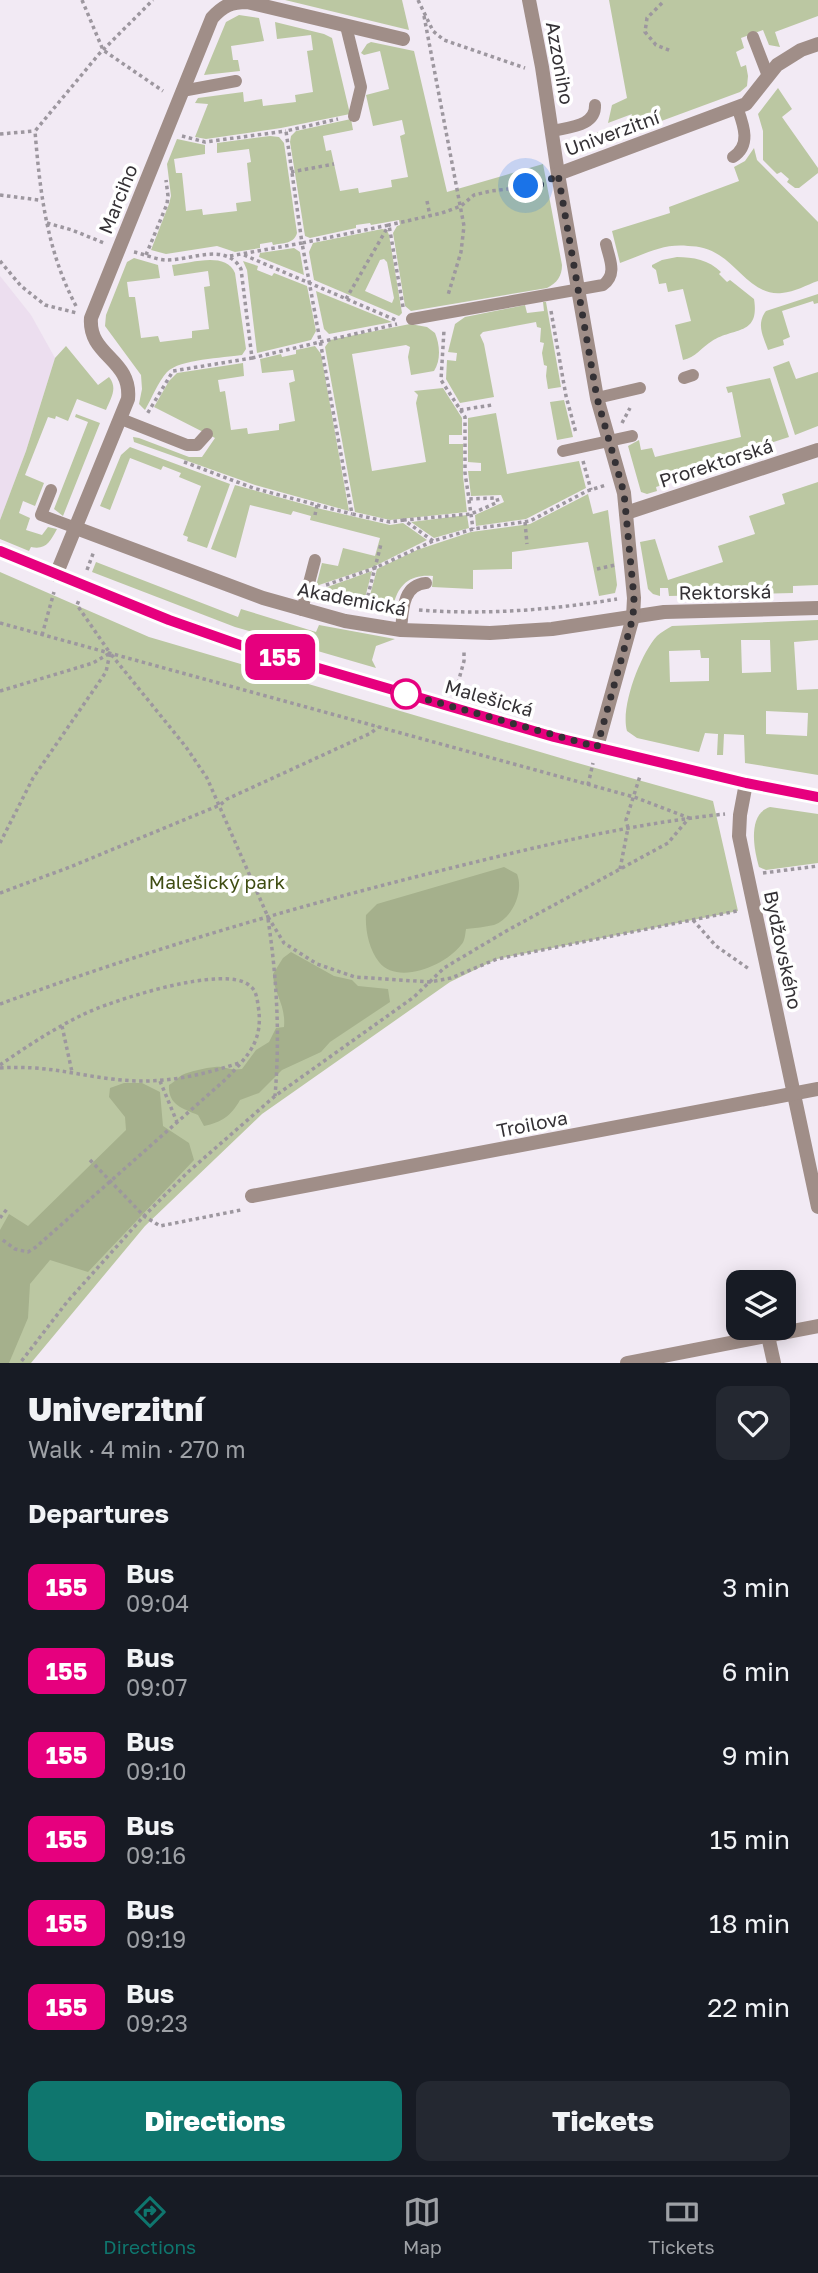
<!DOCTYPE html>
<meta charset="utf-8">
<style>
body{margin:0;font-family:"Golos Text",sans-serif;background:#242831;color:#f1f3f6;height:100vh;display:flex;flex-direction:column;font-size:26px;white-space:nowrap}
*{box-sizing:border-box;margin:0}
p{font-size:23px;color:#9ea1a6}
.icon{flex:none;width:38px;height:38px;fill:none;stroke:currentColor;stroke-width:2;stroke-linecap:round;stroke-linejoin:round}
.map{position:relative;height:1363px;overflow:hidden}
.drawer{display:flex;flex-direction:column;background:#171b24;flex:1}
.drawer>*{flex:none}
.badge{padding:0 14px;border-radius:10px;font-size:24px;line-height:46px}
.tools{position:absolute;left:726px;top:1270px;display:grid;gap:14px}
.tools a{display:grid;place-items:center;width:70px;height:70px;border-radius:14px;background:#171b24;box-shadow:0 4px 18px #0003;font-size:35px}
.you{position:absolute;width:35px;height:35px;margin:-18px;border:5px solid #fff;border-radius:50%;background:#1a73e8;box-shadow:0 0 0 10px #1a73e833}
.map>.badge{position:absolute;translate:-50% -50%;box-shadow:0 0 0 4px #fff}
h2{padding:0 28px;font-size:26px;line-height:63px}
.round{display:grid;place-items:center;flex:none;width:74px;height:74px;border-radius:14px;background:#242831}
.head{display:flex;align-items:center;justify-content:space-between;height:119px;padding:0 28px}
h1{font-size:33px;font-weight:800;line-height:52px}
.primary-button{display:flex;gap:14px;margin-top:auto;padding:14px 28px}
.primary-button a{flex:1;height:80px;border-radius:14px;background:#0f766e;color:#fff;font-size:28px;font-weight:800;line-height:80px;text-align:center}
.primary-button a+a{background:#242831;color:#f1f3f6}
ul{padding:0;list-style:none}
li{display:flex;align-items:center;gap:21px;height:84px;padding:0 28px}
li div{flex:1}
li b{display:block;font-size:26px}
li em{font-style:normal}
li .badge{min-width:77px;font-weight:700;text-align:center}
.tabs{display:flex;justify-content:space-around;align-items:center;height:98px;border-top:2px solid #363941;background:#171b24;font-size:19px;color:#9ea1a6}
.tabs a{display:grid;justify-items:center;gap:4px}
.tabs .current{color:#0f766e}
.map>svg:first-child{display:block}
.built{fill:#ecdeef}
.green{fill:#bbc7a2;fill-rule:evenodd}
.forest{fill:#a5b08c}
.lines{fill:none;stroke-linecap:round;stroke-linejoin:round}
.path{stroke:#9d979f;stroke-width:3.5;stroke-dasharray:3.5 3.5;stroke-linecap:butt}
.service{stroke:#a08e88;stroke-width:12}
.minor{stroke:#a08e88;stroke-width:14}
.tertiary{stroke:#a08e88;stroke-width:14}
.line-casing{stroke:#fff;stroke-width:16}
.line{stroke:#e6007e;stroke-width:10}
.walk{stroke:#343135;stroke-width:7;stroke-dasharray:0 12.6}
.stop-dot{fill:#fff;stroke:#e6007e;stroke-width:3.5}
.labels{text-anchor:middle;stroke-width:7;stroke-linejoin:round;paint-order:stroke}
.street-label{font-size:19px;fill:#343135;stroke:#fff}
.park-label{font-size:19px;fill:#3f4d13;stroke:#fff}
</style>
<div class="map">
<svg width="818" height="1363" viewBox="0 0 818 1363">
<rect width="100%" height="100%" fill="#f2eaf4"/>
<polygon class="built" points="0,276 31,315 55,358 26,451 0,520"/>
<g class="green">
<polygon points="285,0 402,0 409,30"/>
<polygon points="609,0 818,0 818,16 775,32 780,47 769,45 763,30 741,38 744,48 736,52 741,67 746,65 748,76 747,86 740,92 580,151 578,144 582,138 628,122 632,114 608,123 612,105 627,98"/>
<polygon points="239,15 259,18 264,41 231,46 233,60 238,60 240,71 204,75 226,22"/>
<polygon points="275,22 324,34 332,38 350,114 281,128 206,139 195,137 208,104 195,103 198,98 243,92 244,102 262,99 263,106 296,102 295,95 313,92 307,51 313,50 311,35 277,39"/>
<path d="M371 42 414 51 447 192 543 164 562 265C562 276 557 283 547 288L411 311 405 306 393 233 397 226 400 225 399 220 371 225 370 223 356 225V228L310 238 305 236 290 142 291 136 296 131 351 119 353 130 323 136 326 151 331 150 340 191 358 188 359 193 392 187 391 180 408 177 400 136 405 134 402 120 373 126 366 95 389 89 380 51 364 55 361 53 367 44Z"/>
<polygon points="778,88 792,109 782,117 818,168 818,173 799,188 795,188 787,182 789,179 781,172 777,174 763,160 763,131 758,114"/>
<path d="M270 136 279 137 284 143 297 233C294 244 283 243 273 245L272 242 260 244V248L235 252 217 246 166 254 151 250 169 204 171 196 167 164 177 139 205 145V154L174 159 176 173H182L186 211 202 209 203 215 237 211 236 203 251 201 247 163 251 162 249 149 217 153V143Z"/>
<path d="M754 148 757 160 818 222V281C806 285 795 292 782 293 754 296 740 268 719 255 710 249 699 246 688 246 663 243 643 255 620 263L612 231 670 213 669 207 739 181 734 167 745 161Z"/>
<path d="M382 229 387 230 389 235 402 313 399 316 314 280 309 252 313 243ZM384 259 387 262 394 298 392 303 365 291 380 260Z"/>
<polygon points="294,248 300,252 304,275 259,257 260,253"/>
<path d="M677 257C693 257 709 260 721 272L719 274 727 282 730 280 754 299C760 336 734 327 712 341 702 347 695 358 683 360L675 325 691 321 683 289 668 292 666 283 659 284 656 270 652 267V265L662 260Z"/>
<path d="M134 258 158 265 160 278 127 282 129 297H135L141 338 158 336 160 342 192 338V331L209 329 204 287 210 286 208 271 174 276 172 265C191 263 226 251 235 273L246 349 242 355C223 358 180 359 167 372 158 382 152 398 145 410L139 404 142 389 141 375 105 326 106 315 127 262Z"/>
<polygon points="243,261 258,266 257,270 272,276 274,273 307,286 316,331 311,340 257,353 247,270"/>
<polygon points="316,291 392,322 329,334 324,329"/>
<path d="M818 294V303L814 304 813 301 782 311 790 337 783 340 784 345 768 350C763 336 756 324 766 311Z"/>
<polygon points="543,302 546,302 561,387 548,389 546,376 547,366 544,365 542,353 544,343 540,342 541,328 537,327 536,322 483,332 480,335 484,344 494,397 460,403 446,379 447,360 456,361 457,353 448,352 455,324 465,317 525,305 527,313 544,311"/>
<path d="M410 324 427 327 435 333C440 345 441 360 434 371L411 375 408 357 410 347 406 345 352 354 372 471 426 462 416 403 418 395 414 391 443 388 462 418V435H449V444H463V476L467 512 390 520 355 512 325 347 330 340Z"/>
<path d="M66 346 98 385 109 377C118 388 111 398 106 410L77 399 68 421 56 416 55 419 48 417 25 475 44 483 35 506 23 501 19 513 30 518 26 530 42 535 48 527 57 529C50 542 46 550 31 547L29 551 0 539V520L26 451 55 358Z"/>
<polygon points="315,346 321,354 349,511 255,485 134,442 133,437 139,438 189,457 202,457 215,438 154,407 169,381 177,373 243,363 244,376 218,380 220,392 225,391 231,430 247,428 248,434 279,430 279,424 295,421 289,383 295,381 293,370 262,373 260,359 281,354 282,357 296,354 296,350"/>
<polygon points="789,361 796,379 818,372 818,426 795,435 773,367"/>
<polygon points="770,378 789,437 714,461 716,468 656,487 657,491 647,494 641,492 628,446 639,440 641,450 652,448 655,457 741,437 732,392 728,393 726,387"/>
<polygon points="564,400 573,437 557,440 550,402"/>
<polygon points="496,413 507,474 579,461 586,488 526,519 476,526 475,515 504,502 501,495 471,496 468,471 481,471 481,463 468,462 468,418"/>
<polygon points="76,414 100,423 63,516 54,509 88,422 75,417"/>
<polygon points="130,447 230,484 207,548 187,541 188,537 183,535 201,486 179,477 181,473 163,466 161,470 130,458 110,510 100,506 121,455"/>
<polygon points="818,482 818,585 793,586 793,593 669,596 668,588 660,588 660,596 653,594 648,589 640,542 655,539 668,580 723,562 718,546 755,534 749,516 785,504 782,494"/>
<polygon points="235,485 321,509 390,525 403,523 427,540 373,567 316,586 322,563 338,566 343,548 375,556 380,538 310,520 311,516 293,511 291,515 250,505 236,558 211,549"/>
<path d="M588 494 593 514 608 510 617 585 615 593 599 596 588 542 512 552V569L473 570V589L432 587 433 576C412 574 399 583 394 603L369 599 377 569 417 550 471 532 530 524Z"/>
<polygon points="467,515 469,528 434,538 411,522"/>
<polygon points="96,562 238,617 241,609 316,632 319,625 395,639 376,646 372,660 376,668 235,627 92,572"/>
<polygon points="372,571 365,598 319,590"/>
<polygon points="0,572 149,637 574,762 713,801 738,911 497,959 450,982 262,1114 145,1226 31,1363 0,1363"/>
<path d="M818 620V640L794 642 797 690 818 689V775L745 763 744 735 724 734 723 755H717L718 734 705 733 699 752 637 738 627 731C620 707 641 653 657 636 661 632 667 629 672 626ZM741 640H770L771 672 742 673ZM700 650 701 658H709V681L670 682 669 651ZM766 711 808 713 807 736 766 734Z"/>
<path d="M770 807 818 814V863L766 870 759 867C754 850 747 814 770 807Z"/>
</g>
<g class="forest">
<path d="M504 867 517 874C524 891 513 918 494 925 485 927 475 928 466 929 465 935 465 941 461 945 446 965 398 986 379 962 369 950 365 929 366 915L377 904Z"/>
<path d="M291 952 334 976 352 980 358 986 388 989 390 1002 330 1042 321 1052 282 1070 259 1093 240 1100C231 1116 222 1122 204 1126L198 1115C182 1108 168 1105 169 1085 175 1082 177 1078 182 1075 191 1071 205 1068 215 1067 224 1066 230 1071 242 1069L256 1050 269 1042 276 1028 284 1027C286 1004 274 995 273 974L283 958Z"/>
<polygon points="124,1083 142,1083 160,1092 163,1126 189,1143 194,1160 88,1272 50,1260 30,1284 28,1318 9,1363 0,1363 0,1230 9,1214 28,1226 126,1130 125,1117 109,1097 110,1088"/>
</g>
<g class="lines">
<g class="path">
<polyline points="82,0 103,50 163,91"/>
<polyline points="418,0 433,31 444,40 525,68"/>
<polyline points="662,3 647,18 645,32 656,45 671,51"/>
<polyline points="424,16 464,226 461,252 448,295"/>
<polyline points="0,134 35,131"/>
<polyline points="182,136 205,142 286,131"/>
<polyline points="291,172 334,164"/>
<polyline points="0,195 39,200"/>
<polyline points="427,201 430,216"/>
<polyline points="47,223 72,230 104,243"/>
<path d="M134 252C144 254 157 260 167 260 192 260 226 242 241 269L252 358 173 371 147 414"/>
<polyline points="146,255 167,204 168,196 166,180"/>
<polyline points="244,255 398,321"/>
<polyline points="230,256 302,243 286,131 338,119"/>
<polyline points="0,261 21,286 45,305 77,313"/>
<polyline points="346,299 389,225 442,213 461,206 474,195 491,191 542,185"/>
<path d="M76 306C47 251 40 193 35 131L99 54 153 0"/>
<polyline points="403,307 389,225 302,243 352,514 390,522 404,520"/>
<polyline points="551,311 566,396 576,433"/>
<polyline points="252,358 397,324"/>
<polyline points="460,410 492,405"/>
<polyline points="622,423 630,408"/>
<polyline points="583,461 591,490"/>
<polyline points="184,462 253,488 317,505 315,515"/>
<polyline points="469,500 473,529"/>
<polyline points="317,505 352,514"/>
<polyline points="525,522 527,544"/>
<polyline points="433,541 404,520 471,514 498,502 497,498 469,499 465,473 465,417 441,380 444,330"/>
<polyline points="597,569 615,565"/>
<polyline points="87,570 94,551"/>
<polyline points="326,585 375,568 433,541 473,529 530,521 587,491 606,485"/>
<polyline points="323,593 387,606"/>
<polyline points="366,603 381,544"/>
<path d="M419 610C486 615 551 610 617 599"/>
<polyline points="0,623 634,797 689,818 668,843 508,930 444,968 414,997 275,1096 188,1172 144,1216 67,1302 20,1363"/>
<polyline points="42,635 54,592"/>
<polyline points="456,690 464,661 464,650"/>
<polyline points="0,691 93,663 110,653 186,747 207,778 268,917 284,943 317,964 355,977 430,982 451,978 497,959 737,911"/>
<polyline points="588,785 593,763"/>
<polyline points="0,843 33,778 106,672 110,653 77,605 79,600"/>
<polyline points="620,869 628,828 626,820 640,776"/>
<polyline points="763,873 818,866"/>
<polyline points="0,893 70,867 220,805 227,799 371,733 378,727"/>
<path d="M268 919C277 979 280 1036 275 1096"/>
<polyline points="693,920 716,946 749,969"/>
<path d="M0 1004C145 951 293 907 443 870 536 847 629 824 725 814"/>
<polyline points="62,1026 72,1072"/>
<path d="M0 1065C26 1047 53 1029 82 1015 110 1001 226 963 250 986 256 990 257 998 258 1005 264 1040 249 1055 226 1079L36 1247 28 1252 15 1249 0 1238"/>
<path d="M0 1068C44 1065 71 1074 112 1079 158 1085 196 1077 239 1063"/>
<polyline points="160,1081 177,1122"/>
<polyline points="90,1160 144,1216 160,1226 241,1210"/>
<polyline points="0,1218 7,1209"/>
</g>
<g class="service">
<polyline points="346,26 361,87 354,116"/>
<polyline points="753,37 768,76"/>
<polyline points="182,91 236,81"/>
<path d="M553 131C569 127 596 126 595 105"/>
<path d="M733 157C752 145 743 124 737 107"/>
<path d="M412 319 603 285C618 274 609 258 606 244"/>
<polyline points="684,378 693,375"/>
<polyline points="597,398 640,388"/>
<polyline points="121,419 187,445 197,445 207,434"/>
<polyline points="563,451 632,436"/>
<polyline points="51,490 41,515 76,528"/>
<polyline points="302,610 315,560"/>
<path d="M401 630C403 611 402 585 426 583"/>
</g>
<g class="minor">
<polyline points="529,0 542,67 558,174"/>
<polyline points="626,513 818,450"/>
<polyline points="76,528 263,598 345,621 401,630 490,633 552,629 664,612 818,608"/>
<path d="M56 575 128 399C132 359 88 356 91 318L212 18C223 6 231 2 247 2L403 39"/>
<polyline points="597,747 633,617 634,598 624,493 597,398 558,174 746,104 777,65 801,50 818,44"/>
<polyline points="746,783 740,815 739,836 818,1207"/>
<polyline points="252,1196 818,1089"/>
<polyline points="768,1336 774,1363"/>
<polyline points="627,1363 818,1326"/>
</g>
<polyline class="tertiary" points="0,551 169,620 243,646 554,737 746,783 818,797"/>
</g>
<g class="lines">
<defs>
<polyline id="line" points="0,551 169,620 243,646 554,737 746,783 818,797"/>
</defs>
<use href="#line" class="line-casing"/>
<use href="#line" class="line"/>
<polyline class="walk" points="406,694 393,690 597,747 633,617 634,598 624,493 597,398 558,174 544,184 526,186"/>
</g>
<circle class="stop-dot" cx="406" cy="694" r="14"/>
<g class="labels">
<g class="street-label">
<text transform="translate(560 63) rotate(80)" y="7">Azzoniho</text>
<text transform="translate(612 133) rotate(-20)" y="7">Univerzitní</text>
<text transform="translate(118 199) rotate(-68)" y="7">Marciho</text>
<text transform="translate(716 463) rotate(-18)" y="7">Prorektorská</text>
<text transform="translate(725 592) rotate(-1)" y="7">Rektorská</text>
<text transform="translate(352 599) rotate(11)" y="7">Akademická</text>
<text transform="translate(489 698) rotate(16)" y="7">Malešická</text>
<text transform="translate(783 950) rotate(78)" y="7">Bydžovského</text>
<text transform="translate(532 1124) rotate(-11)" y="7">Troilova</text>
</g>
<g class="park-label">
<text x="217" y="889">Malešický park</text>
</g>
</g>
</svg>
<div class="tools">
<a><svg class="icon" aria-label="layers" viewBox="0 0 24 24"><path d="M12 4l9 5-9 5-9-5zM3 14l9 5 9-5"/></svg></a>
</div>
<div class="you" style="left:526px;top:186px"></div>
<b class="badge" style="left:280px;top:657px;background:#e6007e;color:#fff">155</b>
</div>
<section class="drawer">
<div class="head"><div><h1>Univerzitní</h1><p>Walk · 4 min · 270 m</p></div><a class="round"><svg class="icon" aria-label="heart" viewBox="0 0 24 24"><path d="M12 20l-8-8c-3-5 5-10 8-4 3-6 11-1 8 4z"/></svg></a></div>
<h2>Departures</h2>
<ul>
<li><span class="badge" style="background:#e6007e;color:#fff">155</span><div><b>Bus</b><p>09:04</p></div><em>3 min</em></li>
<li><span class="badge" style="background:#e6007e;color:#fff">155</span><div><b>Bus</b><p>09:07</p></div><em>6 min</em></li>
<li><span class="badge" style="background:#e6007e;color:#fff">155</span><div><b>Bus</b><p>09:10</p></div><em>9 min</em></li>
<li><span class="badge" style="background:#e6007e;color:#fff">155</span><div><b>Bus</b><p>09:16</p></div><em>15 min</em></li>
<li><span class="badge" style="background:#e6007e;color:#fff">155</span><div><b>Bus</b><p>09:19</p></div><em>18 min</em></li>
<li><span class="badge" style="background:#e6007e;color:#fff">155</span><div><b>Bus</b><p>09:23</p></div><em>22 min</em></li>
</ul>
<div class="primary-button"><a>Directions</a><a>Tickets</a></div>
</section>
<nav class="tabs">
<a class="current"><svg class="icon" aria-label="directions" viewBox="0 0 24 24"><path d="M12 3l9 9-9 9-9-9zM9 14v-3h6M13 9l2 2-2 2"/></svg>Directions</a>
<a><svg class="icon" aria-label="map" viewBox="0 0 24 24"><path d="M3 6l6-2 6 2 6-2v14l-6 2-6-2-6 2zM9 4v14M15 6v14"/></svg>Map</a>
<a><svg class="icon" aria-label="tickets" viewBox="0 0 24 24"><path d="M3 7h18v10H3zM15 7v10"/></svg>Tickets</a>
</nav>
